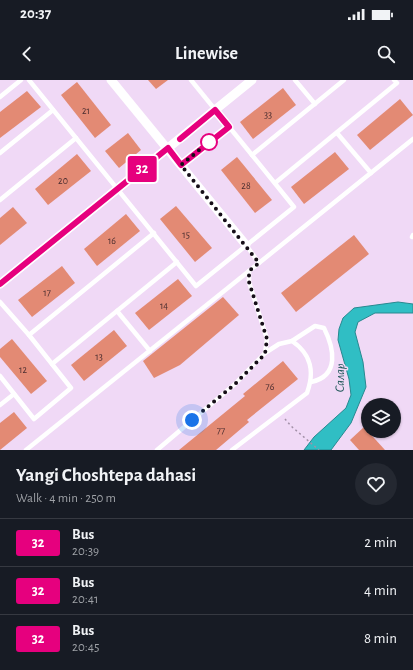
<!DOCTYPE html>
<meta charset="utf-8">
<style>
body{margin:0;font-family:"Alegreya Sans",sans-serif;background:#242831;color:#f1f3f6;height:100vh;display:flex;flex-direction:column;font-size:15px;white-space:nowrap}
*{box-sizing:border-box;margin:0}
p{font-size:13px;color:#9ea1a6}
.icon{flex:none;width:22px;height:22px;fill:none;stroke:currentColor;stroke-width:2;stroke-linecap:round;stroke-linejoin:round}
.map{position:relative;height:370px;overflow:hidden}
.details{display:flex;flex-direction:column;background:#171b24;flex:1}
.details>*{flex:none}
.badge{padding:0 8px;border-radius:3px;font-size:14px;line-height:26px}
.controls{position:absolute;left:361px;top:318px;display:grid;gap:8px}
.controls a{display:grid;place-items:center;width:40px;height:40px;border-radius:50%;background:#171b24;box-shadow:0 1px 3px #0004;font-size:20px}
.you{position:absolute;width:20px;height:20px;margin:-10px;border:3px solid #fff;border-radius:50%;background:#1a73e8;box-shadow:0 0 0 6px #1a73e833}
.map>.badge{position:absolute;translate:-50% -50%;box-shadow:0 0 0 2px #fff}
.round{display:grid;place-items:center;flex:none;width:42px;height:42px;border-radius:21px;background:#242831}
.headline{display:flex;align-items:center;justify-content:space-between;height:68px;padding:0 16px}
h1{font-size:19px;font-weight:700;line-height:30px}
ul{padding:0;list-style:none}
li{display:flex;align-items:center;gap:12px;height:48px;padding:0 16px;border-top:1px solid #363941}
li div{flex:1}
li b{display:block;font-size:15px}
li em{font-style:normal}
li .badge{min-width:44px;font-weight:700;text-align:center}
.status{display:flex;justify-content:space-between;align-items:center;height:28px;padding:0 20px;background:#171b24;direction:ltr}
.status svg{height:11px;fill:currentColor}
header{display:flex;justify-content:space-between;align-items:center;height:52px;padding:0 16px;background:#171b24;font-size:18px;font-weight:700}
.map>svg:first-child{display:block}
.water{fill:#30bec4;stroke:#288990}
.building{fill:#e38a74}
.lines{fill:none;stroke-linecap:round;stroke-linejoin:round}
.path{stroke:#a391a8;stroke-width:1.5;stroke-dasharray:2 3;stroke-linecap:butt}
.lane{stroke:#fff;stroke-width:4.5}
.street{stroke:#fff;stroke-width:9}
.line-casing{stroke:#fff;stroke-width:9}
.line{stroke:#e6007e;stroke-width:6}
.walk{stroke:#160e18;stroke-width:4;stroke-dasharray:0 7.2}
.stop-dot{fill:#fff;stroke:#e6007e;stroke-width:2}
.labels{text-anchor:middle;stroke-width:3;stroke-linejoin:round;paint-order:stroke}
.number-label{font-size:10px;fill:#492d2f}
.water-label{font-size:13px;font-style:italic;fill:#1e5658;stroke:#f0d9f6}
</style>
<div class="status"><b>20:37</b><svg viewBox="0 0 49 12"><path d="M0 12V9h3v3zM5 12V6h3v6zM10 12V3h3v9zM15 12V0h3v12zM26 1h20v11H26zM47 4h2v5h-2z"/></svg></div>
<header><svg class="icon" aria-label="back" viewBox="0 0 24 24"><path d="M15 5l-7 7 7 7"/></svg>Linewise<svg class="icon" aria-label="search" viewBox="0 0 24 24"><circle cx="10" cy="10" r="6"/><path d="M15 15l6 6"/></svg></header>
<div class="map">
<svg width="413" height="370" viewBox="0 0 413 370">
<rect width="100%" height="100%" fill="#f0d9f6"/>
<polygon class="water" points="398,222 413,224 413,233 375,233 358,242 355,252 363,282 366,307 351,343 331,370 304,370 314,357 346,328 351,315 349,299 338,260 339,249 343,238 354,228"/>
<g class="building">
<polygon points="148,0 168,0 156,9"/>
<polygon points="77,2 111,45 95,58 61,15"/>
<polygon points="283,8 296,25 253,59 240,42"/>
<polygon points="27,11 41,27 0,58 0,32"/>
<polygon points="400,19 413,35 370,70 357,55"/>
<polygon points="128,53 141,70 119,88 105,71"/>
<polygon points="335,72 349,89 304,124 291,107"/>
<polygon points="77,74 91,91 48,125 35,109"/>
<polygon points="237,77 272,120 255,133 221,90"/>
<polygon points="176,126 212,168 195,182 160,139"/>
<polygon points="13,127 27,143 0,165 0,138"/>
<polygon points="126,134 140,151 97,186 84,169"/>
<polygon points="354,155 369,174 296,232 281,213"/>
<polygon points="62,186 75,203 32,237 18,220"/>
<polygon points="178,199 192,216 149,250 135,233"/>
<polygon points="223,217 239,235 180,285 154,298 143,281"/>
<polygon points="114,250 127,266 84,301 71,285"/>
<polygon points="12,259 47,301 31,314 0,277 0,269"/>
<polygon points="283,281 298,299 247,340 249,342 216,370 179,370 245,316 243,314"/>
<polygon points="14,332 27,348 0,370 0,343"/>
<polygon points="364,347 385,370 359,370 350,360"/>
</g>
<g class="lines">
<polyline class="path" points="285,339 291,346 319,370"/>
<g class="lane">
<polyline points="29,0 196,206 294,127 252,75 344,0"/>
<polyline points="191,0 252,75"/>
<polyline points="295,0 315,24"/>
<polyline points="0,17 21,0"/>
<polyline points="337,53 371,93"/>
<polyline points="0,73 53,30"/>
<polyline points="181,85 229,47"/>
<polyline points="275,103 397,3 394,0"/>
<polyline points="0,120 76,58"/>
<polyline points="412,157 413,155"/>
<polyline points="246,165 259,183 413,59"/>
<polyline points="0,222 29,255 154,153"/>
<polyline points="117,231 150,271"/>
<path d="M292 261 315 246 324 248C334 268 340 296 311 302"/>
<polyline points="52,284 177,182"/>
<polyline points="0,296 34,339 71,308 29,255"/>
<polyline points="0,325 14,314"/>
<polyline points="26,370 249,191"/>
<polyline points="157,370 235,304 265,273 267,259 249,202 249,191 259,183"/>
<path d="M232 370 307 313C315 291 311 274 292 261L279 264 265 273"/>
</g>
<g class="street">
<polyline points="111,0 246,165"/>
<polyline points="0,204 252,0"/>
</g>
</g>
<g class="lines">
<defs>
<polyline id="line" points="0,204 168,68 181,85 229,47 215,30 180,59"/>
</defs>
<use href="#line" class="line-casing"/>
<use href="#line" class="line"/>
<polyline class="walk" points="192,340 235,304 265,274 267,259 249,202 249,191 259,183 181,85 209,62"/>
</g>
<circle class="stop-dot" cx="209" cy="62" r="8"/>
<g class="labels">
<g class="number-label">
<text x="86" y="34">21</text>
<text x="268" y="38">33</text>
<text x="63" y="104">20</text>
<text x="246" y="109">28</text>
<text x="186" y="158">15</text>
<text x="112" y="164">16</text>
<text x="47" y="216">17</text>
<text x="164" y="229">14</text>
<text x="99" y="280">13</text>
<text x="23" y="293">12</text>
<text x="270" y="310">76</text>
<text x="221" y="354">77</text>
</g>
<g class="water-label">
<text transform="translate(339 298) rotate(-89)" y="5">Салар</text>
</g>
</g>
</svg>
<div class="controls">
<a><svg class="icon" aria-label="layers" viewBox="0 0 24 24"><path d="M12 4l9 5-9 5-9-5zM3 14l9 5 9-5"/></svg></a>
</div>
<div class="you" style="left:192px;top:340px"></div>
<b class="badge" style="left:142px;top:89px;background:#e6007e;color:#fff">32</b>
</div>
<section class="details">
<div class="headline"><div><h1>Yangi Choshtepa dahasi</h1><p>Walk · 4 min · 250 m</p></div><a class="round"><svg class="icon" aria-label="heart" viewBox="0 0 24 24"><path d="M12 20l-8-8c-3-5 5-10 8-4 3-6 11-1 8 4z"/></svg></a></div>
<ul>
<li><span class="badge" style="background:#e6007e;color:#fff">32</span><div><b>Bus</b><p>20:39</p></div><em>2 min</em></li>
<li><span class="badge" style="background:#e6007e;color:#fff">32</span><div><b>Bus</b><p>20:41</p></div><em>4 min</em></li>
<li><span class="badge" style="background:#e6007e;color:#fff">32</span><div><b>Bus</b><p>20:45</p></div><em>8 min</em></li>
</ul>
</section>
